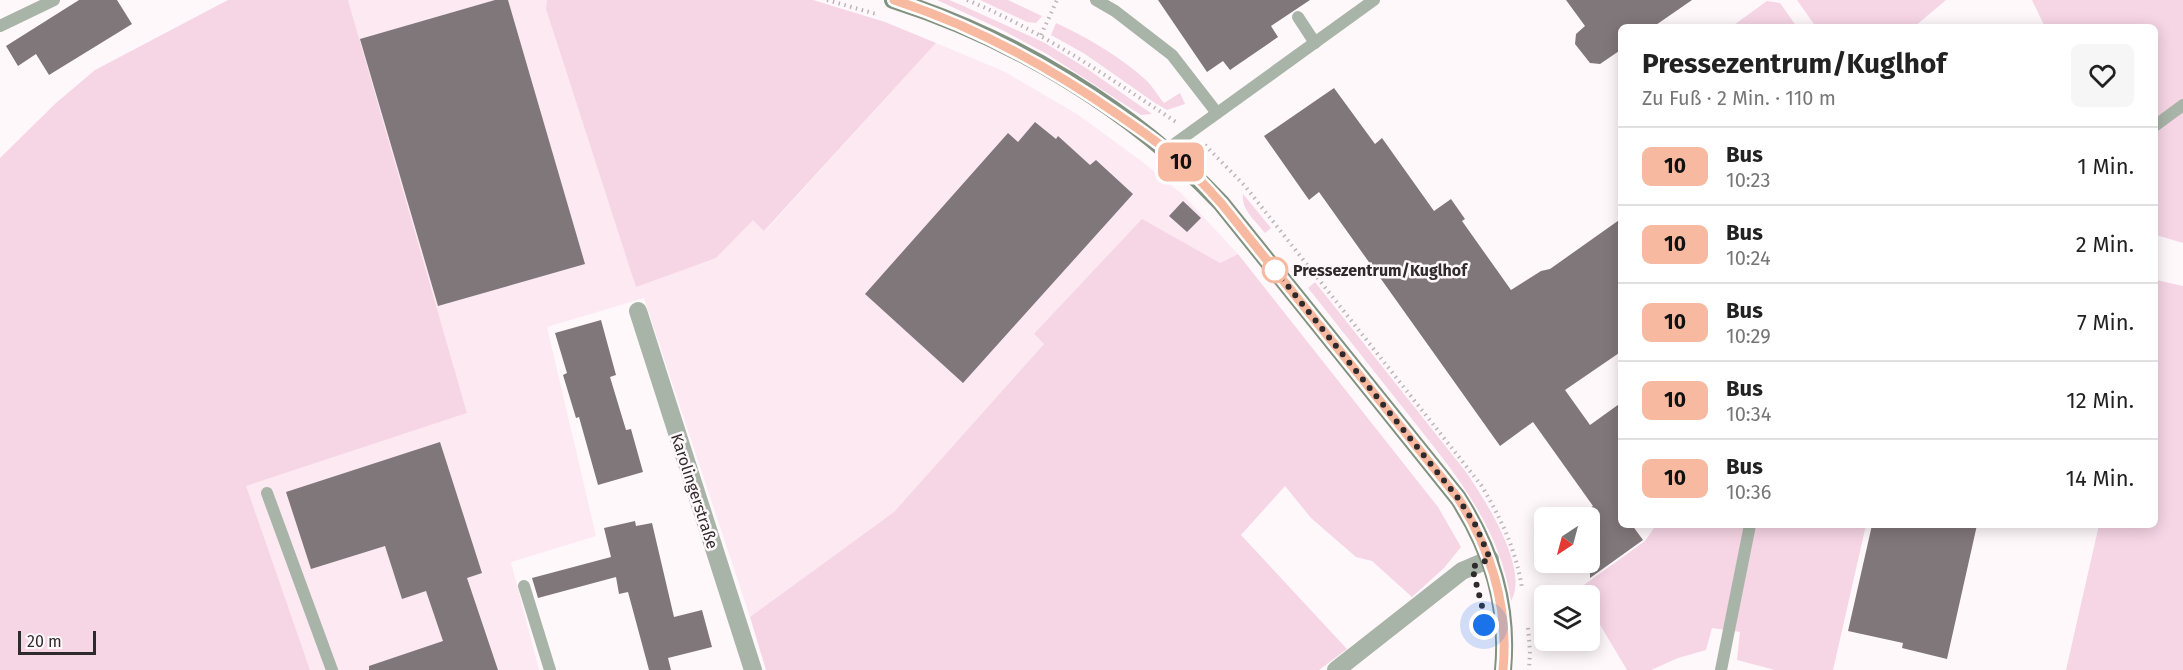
<!DOCTYPE html>
<html lang="de">
<meta charset="utf-8">
<style>
body{margin:0;font-family:"Fira Sans",sans-serif;background:#f6f6f6;color:#222;height:100vh;display:flex;flex-direction:column;font-size:22px;white-space:nowrap}
*{box-sizing:border-box;margin:0}
p{font-size:20px;color:#767676}
.icon{flex:none;width:33px;height:33px;fill:none;stroke:currentColor;stroke-width:2;stroke-linecap:round;stroke-linejoin:round}
.map{position:relative;flex:1;overflow:hidden}
.details{position:absolute;left:1618px;top:24px;width:540px;height:504px;display:flex;flex-direction:column;background:#fff;border-radius:9px;box-shadow:0 3px 15px #0003}
.details>*{flex:none}
.badge{padding:0 12px;border-radius:9px;font-size:21px;line-height:39px}
.needle{width:39px;rotate:216deg}
.tools{position:absolute;left:1534px;top:507px;display:grid;gap:12px}
.tools a{display:grid;place-items:center;width:66px;height:66px;border-radius:9px;background:#fff;box-shadow:0 3px 15px #0003;font-size:30px}
.scale{position:absolute;left:18px;bottom:15px;width:78px;box-sizing:border-box;padding-left:6px;border:3px solid #2f2b2d;border-top:0;font-size:16px;line-height:21px;white-space:nowrap;color:#2f2b2d;-webkit-text-stroke:4px #fff8fb;paint-order:stroke}
.you{position:absolute;width:30px;height:30px;margin:-15px;border:4px solid #fff;border-radius:50%;background:#1a73e8;box-shadow:0 0 0 9px #1a73e833}
.map>.badge{position:absolute;translate:-50% -50%;box-shadow:0 0 0 3px #fff}
.round{display:grid;place-items:center;flex:none;width:63px;height:63px;border-radius:9px;background:#f6f6f6}
.overview{display:flex;align-items:center;justify-content:space-between;height:102px;padding:0 24px}
h1{font-size:28px;font-weight:700;line-height:45px}
ul{padding:0;list-style:none}
li{display:flex;align-items:center;gap:18px;height:78px;padding:0 24px;border-top:2px solid #e0e0e0}
li div{flex:1}
li b{display:block;font-size:22px}
li em{font-style:normal}
li .badge{min-width:66px;font-weight:700;text-align:center}
.map>svg:first-child{display:block}
.built{fill:#fce9f2}
.green{fill:#f6d5e5}
.building{fill:#80777b}
.lines{fill:none;stroke-linecap:round;stroke-linejoin:round}
.path{stroke:#bbb5b8;stroke-width:4;stroke-dasharray:1.5 4.5;stroke-linecap:butt}
.lane{stroke:#a9b4a8;stroke-width:12}
.street{stroke:#a9b4a8;stroke-width:18}
.secondary{stroke:#829280;stroke-width:18}
.line-casing{stroke:#fff;stroke-width:14}
.line{stroke:#f7baa1;stroke-width:9}
.walk{stroke:#2f2b2d;stroke-width:6;stroke-dasharray:0 10.8}
.stop-dot{fill:#fff;stroke:#f7baa1;stroke-width:3}
.labels{text-anchor:middle;stroke-width:5;stroke-linejoin:round;paint-order:stroke}
.stop-label{font-size:16px;font-weight:bold;fill:#2f2b2d;stroke:#fff8fb;text-anchor:start}
.street-label{font-size:16px;fill:#2f2b2d;stroke:#fff8fb}
</style>
<div class="map">
<svg width="2183" height="670" viewBox="0 0 2183 670">
<rect width="100%" height="100%" fill="#fff8fb"/>
<polygon class="built" points="348,0 547,0 546,9 636,286 716,258 753,219 765,231 936,43 1003,71 1077,114 1140,160 1182,194 1238,254 1220,263 1034,335 1044,344 894,512 750,617 644,298 547,327 596,536 511,562 539,670 310,670 245,486 467,413"/>
<g class="green">
<polygon points="228,0 348,0 467,413 246,486 310,670 0,670 0,158 56,103 95,70"/>
<polygon points="547,0 813,0 885,22 936,43 764,231 753,220 716,258 636,287 546,9"/>
<polygon points="937,0 949,0 959,4 1045,43 1086,68 1152,114 1141,115 1047,54 1002,30"/>
<polygon points="980,0 1008,0 1042,16 1036,23 1027,22"/>
<polygon points="1797,0 1946,0 1914,27 1816,27"/>
<polygon points="2032,0 2183,0 2183,243 2156,235 2156,27 2045,27"/>
<polygon points="1767,1 1780,3 1797,27 1731,27"/>
<path d="M1056 23C1088 38 1121 57 1147 81 1153 87 1158 96 1164 103L1180 93 1185 104 1167 110 1155 103 1085 54 1051 35Z"/>
<path d="M1243 194 1271 228 1265 233C1256 221 1241 210 1243 194Z"/>
<polygon points="1142,219 1220,263 1238,254 1438,507 1461,547 1444,568 1412,597 1372,561 1356,557 1311,518 1285,486 1241,535 1347,649 1319,670 766,670 750,617 894,512 1044,344 1034,334"/>
<polygon points="2156,280 2183,286 2183,670 2066,670 2099,525 2156,525"/>
<path d="M1315 282 1466 472C1485 500 1530 569 1511 601 1499 521 1448 465 1400 404 1369 365 1339 327 1308 288Z"/>
<polygon points="1656,525 1866,525 1833,670 1775,670 1737,660 1740,632 1712,628 1706,650 1678,658 1651,670 1627,670 1590,608 1590,596 1581,595 1577,590 1645,541"/>
</g>
<g class="building">
<polygon points="79,0 117,0 132,24 49,75 36,54 18,66 6,46"/>
<polygon points="495,0 508,0 585,264 438,306 360,39"/>
<polygon points="1158,0 1310,0 1271,26 1278,37 1230,70 1223,61 1207,72"/>
<polygon points="1566,0 1692,0 1653,27 1622,27 1622,49 1600,64 1590,63 1575,44 1576,34 1585,26"/>
<polygon points="1334,88 1375,144 1382,138 1434,211 1451,199 1465,219 1462,221 1511,290 1541,271 1550,269 1622,218 1622,351 1565,390 1590,425 1622,402 1622,525 1632,525 1643,540 1590,578 1590,508 1593,506 1533,422 1500,446 1319,192 1309,200 1264,136"/>
<polygon points="1035,122 1056,139 1058,136 1090,165 1096,160 1133,194 963,383 865,294 1008,133 1018,142"/>
<polygon points="1183,201 1201,218 1187,232 1169,216"/>
<polygon points="601,320 616,375 610,377 626,430 631,429 643,472 598,485 579,417 576,418 563,375 567,373 555,333"/>
<polygon points="440,442 482,573 467,578 498,670 369,670 369,666 443,641 426,591 402,599 385,546 311,569 286,492"/>
<polygon points="635,521 636,526 652,523 674,617 702,610 712,647 668,658 671,670 649,670 628,592 619,594 616,577 538,598 532,578 611,557 604,528"/>
<polygon points="1872,525 1977,525 1947,659 1902,648 1903,643 1848,631"/>
</g>
<g class="lines">
<g class="path">
<polyline points="827,0 876,14"/>
<path d="M967 0C1042 31 1108 77 1176 122"/>
<polyline points="1041,35 1057,0"/>
<path d="M1205 145 1245 186 1481 485C1501 518 1516 550 1522 588"/>
<polyline points="1528,628 1530,651 1529,670"/>
</g>
<g class="lane">
<polyline points="1096,0 1115,11 1172,55 1217,113"/>
<polyline points="1298,17 1315,43"/>
<polyline points="0,26 54,0"/>
<polyline points="2156,125 2183,105"/>
<polyline points="1166,150 1374,0"/>
<polyline points="267,493 332,670"/>
<polyline points="524,586 550,670"/>
<polyline points="1721,670 1750,525"/>
</g>
<g class="street">
<polyline points="638,311 753,670"/>
<polyline points="1336,670 1462,571 1490,559"/>
</g>
<path class="secondary" d="M893 0C1016 39 1133 110 1221 203L1458 498C1492 551 1509 606 1503 670"/>
</g>
<g class="lines">
<defs>
<path id="line" d="M894 0C974 26 1048 66 1117 114 1140 130 1163 145 1183 164 1197 176 1209 190 1221 203L1458 498C1492 551 1509 607 1503 670"/>
</defs>
<use href="#line" class="line-casing"/>
<use href="#line" class="line"/>
<polyline class="walk" points="1275,270 1458,498 1476,526 1490,559 1472,567 1483,610 1484,625"/>
</g>
<circle class="stop-dot" cx="1275" cy="270" r="12"/>
<g class="labels">
<g class="stop-label">
<text x="1293" y="276">Pressezentrum/Kuglhof</text>
</g>
<g class="street-label">
<text transform="translate(695 491) rotate(72)" y="6">Karolingerstraße</text>
</g>
</g>
</svg>
<div class="tools">
<a><svg class="needle" viewBox="-14 -14 28 28"><path d="M0-13l5 13h-10z" fill="#e53935"/><path d="M0 13l5-13h-10z" fill="#767676"/></svg></a>
<a><svg class="icon" aria-label="layers" viewBox="0 0 24 24"><path d="M12 4l9 5-9 5-9-5zM3 14l9 5 9-5"/></svg></a>
</div>
<div class="scale">20 m</div>
<div class="you" style="left:1484px;top:625px"></div>
<b class="badge" style="left:1181px;top:162px;background:#f7baa1;color:#111">10</b>
<section class="details">
<div class="overview"><div><h1>Pressezentrum/Kuglhof</h1><p>Zu Fuß · 2 Min. · 110 m</p></div><a class="round"><svg class="icon" aria-label="heart" viewBox="0 0 24 24"><path d="M12 20l-8-8c-3-5 5-10 8-4 3-6 11-1 8 4z"/></svg></a></div>
<ul>
<li><span class="badge" style="background:#f7baa1;color:#111">10</span><div><b>Bus</b><p>10:23</p></div><em>1 Min.</em></li>
<li><span class="badge" style="background:#f7baa1;color:#111">10</span><div><b>Bus</b><p>10:24</p></div><em>2 Min.</em></li>
<li><span class="badge" style="background:#f7baa1;color:#111">10</span><div><b>Bus</b><p>10:29</p></div><em>7 Min.</em></li>
<li><span class="badge" style="background:#f7baa1;color:#111">10</span><div><b>Bus</b><p>10:34</p></div><em>12 Min.</em></li>
<li><span class="badge" style="background:#f7baa1;color:#111">10</span><div><b>Bus</b><p>10:36</p></div><em>14 Min.</em></li>
</ul>
</section>
</div>
